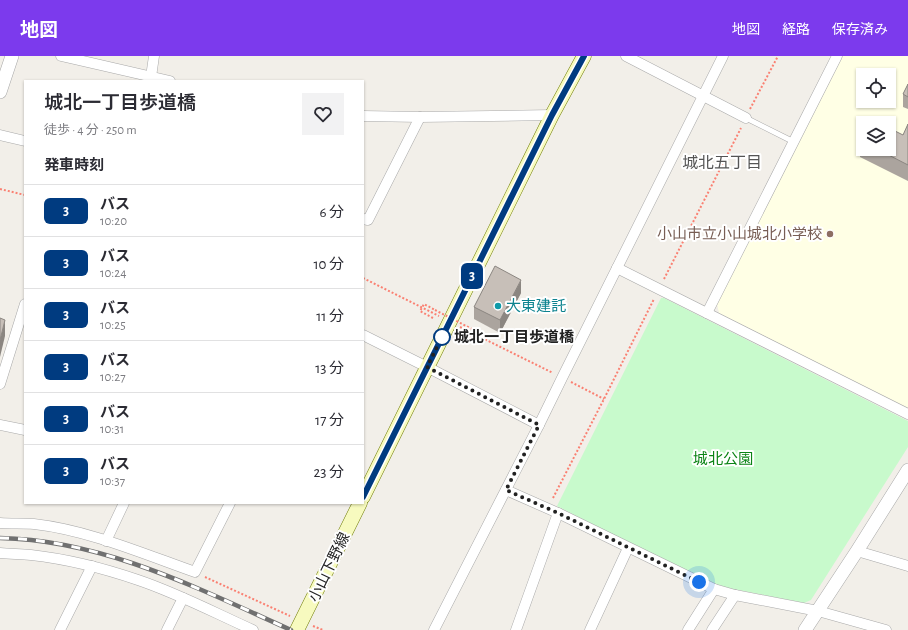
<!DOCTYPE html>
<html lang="ja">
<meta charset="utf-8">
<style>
body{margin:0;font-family:"Alegreya Sans","Noto Sans JP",sans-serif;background:#f2f2f3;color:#2b2b33;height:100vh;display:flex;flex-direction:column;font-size:15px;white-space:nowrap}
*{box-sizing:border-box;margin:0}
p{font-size:13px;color:#7c7c81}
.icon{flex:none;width:22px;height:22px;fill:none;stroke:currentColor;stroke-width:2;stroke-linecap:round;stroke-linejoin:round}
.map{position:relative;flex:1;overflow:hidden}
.panel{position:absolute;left:24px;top:24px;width:340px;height:424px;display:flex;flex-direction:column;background:#fff;border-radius:0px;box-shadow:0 1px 3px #0004}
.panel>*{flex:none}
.badge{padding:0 8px;border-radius:6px;font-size:14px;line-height:26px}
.controls{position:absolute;left:856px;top:12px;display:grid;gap:8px}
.controls a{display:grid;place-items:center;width:40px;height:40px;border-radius:0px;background:#fff;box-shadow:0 1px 3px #0004;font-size:20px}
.you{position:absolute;width:20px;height:20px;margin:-10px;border:3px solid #fff;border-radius:50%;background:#1a73e8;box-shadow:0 0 0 6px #1a73e833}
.map>.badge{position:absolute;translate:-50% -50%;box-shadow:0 0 0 2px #fff}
h2{padding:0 20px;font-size:15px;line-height:36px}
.round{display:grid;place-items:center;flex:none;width:42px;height:42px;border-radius:0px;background:#f2f2f3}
.overview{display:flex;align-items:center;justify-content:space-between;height:68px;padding:0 20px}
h1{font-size:19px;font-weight:600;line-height:30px}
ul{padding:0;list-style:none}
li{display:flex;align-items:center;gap:12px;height:52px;padding:0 20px;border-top:1px solid #e1e1e2}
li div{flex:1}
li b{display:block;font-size:15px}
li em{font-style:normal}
li .badge{min-width:44px;font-weight:700;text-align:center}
header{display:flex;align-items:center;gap:24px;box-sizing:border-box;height:56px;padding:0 20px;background:#7c3aed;color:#fff}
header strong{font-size:19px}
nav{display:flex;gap:22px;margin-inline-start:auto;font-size:14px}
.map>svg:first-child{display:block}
.education{fill:#ffffe5;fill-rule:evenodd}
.park{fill:#c8facc}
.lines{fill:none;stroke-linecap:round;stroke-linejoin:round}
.service-casing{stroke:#a9a9a9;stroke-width:6}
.minor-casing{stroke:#a9a9a9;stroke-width:11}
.tertiary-casing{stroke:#a9a9a9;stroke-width:14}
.secondary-casing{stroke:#707d05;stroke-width:15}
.path{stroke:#fa8072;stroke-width:2;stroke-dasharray:2 2;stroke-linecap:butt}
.service{stroke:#fff;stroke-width:5}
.minor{stroke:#fff;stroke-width:10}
.tertiary{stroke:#fff;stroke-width:13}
.secondary{stroke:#f7fabf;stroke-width:14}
.rail-casing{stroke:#707070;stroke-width:4.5}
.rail{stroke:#fff;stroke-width:3;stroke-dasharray:9;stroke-linecap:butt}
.path-bridge{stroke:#fa8072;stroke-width:2;stroke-dasharray:2 2;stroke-linecap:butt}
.wall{fill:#aba49e}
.shaded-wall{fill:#8b8681}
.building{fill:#c7bfb8;stroke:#8b8681}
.line-casing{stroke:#fff;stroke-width:9}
.line{stroke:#003b80;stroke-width:6}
.walk{stroke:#222;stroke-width:4;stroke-dasharray:0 7.2}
.education-dot{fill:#8d6e63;stroke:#fff;stroke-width:1.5}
.culture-dot{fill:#0f9aa8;stroke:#fff;stroke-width:1.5}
.stop-dot{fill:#fff;stroke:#003b80;stroke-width:2}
.labels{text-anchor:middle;stroke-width:4;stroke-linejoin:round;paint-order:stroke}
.education-label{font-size:15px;fill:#785e54;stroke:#fff;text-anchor:end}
.culture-label{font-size:15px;fill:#0d838f;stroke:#fff;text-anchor:start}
.stop-label{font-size:15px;font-weight:bold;fill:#222;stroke:#fff;text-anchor:start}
.park-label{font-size:15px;fill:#0c8416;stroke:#fff}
.street-label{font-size:15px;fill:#222;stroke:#fff}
.neighbourhood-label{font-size:16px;fill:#555;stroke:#fff}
</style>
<header>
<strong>地図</strong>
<nav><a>地図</a><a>経路</a><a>保存済み</a></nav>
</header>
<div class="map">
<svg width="908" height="574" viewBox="0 0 908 574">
<rect width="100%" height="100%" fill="#f2efe9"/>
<path class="education" d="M843 0H908V353L719 257 717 248ZM863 19H889V45H863ZM863 67H889V93H863Z"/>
<polygon class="park" points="661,242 664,242 908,365 908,391 811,544 804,547 728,532 693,520 557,450"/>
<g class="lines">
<defs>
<polyline id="service" points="746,62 794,86"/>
<g id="minor">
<polyline points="61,0 170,25"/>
<polyline points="626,0 746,62"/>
<polyline points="151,21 154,0"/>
<polyline points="363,60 420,61 552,59"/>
<polyline points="0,79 25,85"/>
<polyline points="363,163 368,164 420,61"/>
<polyline points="617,212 908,358"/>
<polyline points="707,257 837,0"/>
<polyline points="363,279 427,311 539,369"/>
<polyline points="0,328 25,248"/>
<polyline points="0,369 25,374"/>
<polyline points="506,434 558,457 714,533 735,539 818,555 886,574"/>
<path d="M0 467C11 468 23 467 34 468 88 474 144 498 195 516L230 447"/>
<polyline points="106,485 124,447"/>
<polyline points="857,495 908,510"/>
<path d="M0 497C10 498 20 498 31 499 67 503 103 512 138 524 177 537 215 557 253 574"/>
<polyline points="60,574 92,510"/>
<polyline points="167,574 183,542"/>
<polyline points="434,574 539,369 562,322 723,0"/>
<polyline points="516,574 558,457"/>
<polyline points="590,574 628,492"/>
<polyline points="688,574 714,533"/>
<polyline points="712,574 735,539"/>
</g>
<g id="tertiary">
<polyline points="0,36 12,0"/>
<polyline points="805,574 857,495 908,414"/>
</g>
<g id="secondary">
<polyline points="363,441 552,59 584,0"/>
<polyline points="297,574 360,447"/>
</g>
</defs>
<use href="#service" class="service-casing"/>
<use href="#minor" class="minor-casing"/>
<use href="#tertiary" class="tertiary-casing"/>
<use href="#secondary" class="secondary-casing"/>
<g class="path">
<polyline points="750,53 778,0"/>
<polyline points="0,133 25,139"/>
<polyline points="363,222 439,260"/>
<polyline points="664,223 741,72"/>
<polyline points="433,262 420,255 424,248 435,254"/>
<polyline points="460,271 553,317"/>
<polyline points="466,279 476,284 480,276 470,272"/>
<polyline points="571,326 604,343"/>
<polyline points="553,442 604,343 654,243"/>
<polyline points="205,521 290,560"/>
<polyline points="313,570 323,574"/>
</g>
<use href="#service" class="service"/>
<use href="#minor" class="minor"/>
<use href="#tertiary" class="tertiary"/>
<use href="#secondary" class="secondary"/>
<defs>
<path id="rail" d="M0 482C104 484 199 533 291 574"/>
</defs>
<use href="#rail" class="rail-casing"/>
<use href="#rail" class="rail"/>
<polyline class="path-bridge" points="435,254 470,272"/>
</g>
<g class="wall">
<polygon points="908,28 908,53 903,51 903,38"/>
<polygon points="908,68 908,125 860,101 860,85 863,78 863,93 889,93 903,79"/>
<polygon points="521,237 500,277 474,263 474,251"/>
</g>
<g class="shaded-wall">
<polygon points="521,224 521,237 500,277 500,264"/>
<polygon points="5,264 5,280 0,301 0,284"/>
</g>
<g class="building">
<polygon points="908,28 908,41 903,38"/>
<polygon points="871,63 879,67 869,67"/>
<polygon points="908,68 908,109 877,93 889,93 889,72 903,79"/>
<polygon points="863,78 863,86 860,85"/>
<polygon points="495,210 521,224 500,264 474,251"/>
<polygon points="0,262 5,264 0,284"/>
</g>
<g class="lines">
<defs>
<polyline id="line" points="363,441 552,59 584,0"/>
</defs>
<use href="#line" class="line-casing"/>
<use href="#line" class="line"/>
<polyline class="walk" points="442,281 444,277 427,311 539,369 506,434 558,457 699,526"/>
</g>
<circle class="education-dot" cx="830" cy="178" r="4"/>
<circle class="culture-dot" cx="498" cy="250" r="4"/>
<circle class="stop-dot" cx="442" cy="281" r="8"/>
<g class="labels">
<g class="education-label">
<text x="822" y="183">小山市立小山城北小学校</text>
</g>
<g class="culture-label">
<text x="506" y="255">大東建託</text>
</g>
<g class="stop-label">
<text x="454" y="286">城北一丁目歩道橋</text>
</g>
<g class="park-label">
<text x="723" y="408">城北公園</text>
</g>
<g class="street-label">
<text transform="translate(329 511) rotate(-64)" y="5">小山下野線</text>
</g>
<g class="neighbourhood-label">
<text x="722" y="112">城北五丁目</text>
</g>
</g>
</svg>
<div class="controls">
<a><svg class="icon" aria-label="locate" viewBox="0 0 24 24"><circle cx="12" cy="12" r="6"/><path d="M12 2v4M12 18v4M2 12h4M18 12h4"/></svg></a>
<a><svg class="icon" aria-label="layers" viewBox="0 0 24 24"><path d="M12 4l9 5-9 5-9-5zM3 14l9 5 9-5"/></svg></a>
</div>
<div class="you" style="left:699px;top:526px"></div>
<b class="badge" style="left:472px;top:220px;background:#003b80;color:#fff">3</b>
<section class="panel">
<div class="overview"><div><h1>城北一丁目歩道橋</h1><p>徒歩 · 4 分 · 250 m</p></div><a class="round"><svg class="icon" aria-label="heart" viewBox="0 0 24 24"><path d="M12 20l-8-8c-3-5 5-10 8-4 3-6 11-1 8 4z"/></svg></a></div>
<h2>発車時刻</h2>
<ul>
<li><span class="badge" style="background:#003b80;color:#fff">3</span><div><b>バス</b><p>10:20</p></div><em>6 分</em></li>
<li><span class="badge" style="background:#003b80;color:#fff">3</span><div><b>バス</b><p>10:24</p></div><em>10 分</em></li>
<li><span class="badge" style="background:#003b80;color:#fff">3</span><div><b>バス</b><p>10:25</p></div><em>11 分</em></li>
<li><span class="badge" style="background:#003b80;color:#fff">3</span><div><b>バス</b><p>10:27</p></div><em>13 分</em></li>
<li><span class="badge" style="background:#003b80;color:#fff">3</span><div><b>バス</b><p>10:31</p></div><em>17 分</em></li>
<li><span class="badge" style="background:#003b80;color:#fff">3</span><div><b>バス</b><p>10:37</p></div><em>23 分</em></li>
</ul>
</section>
</div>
